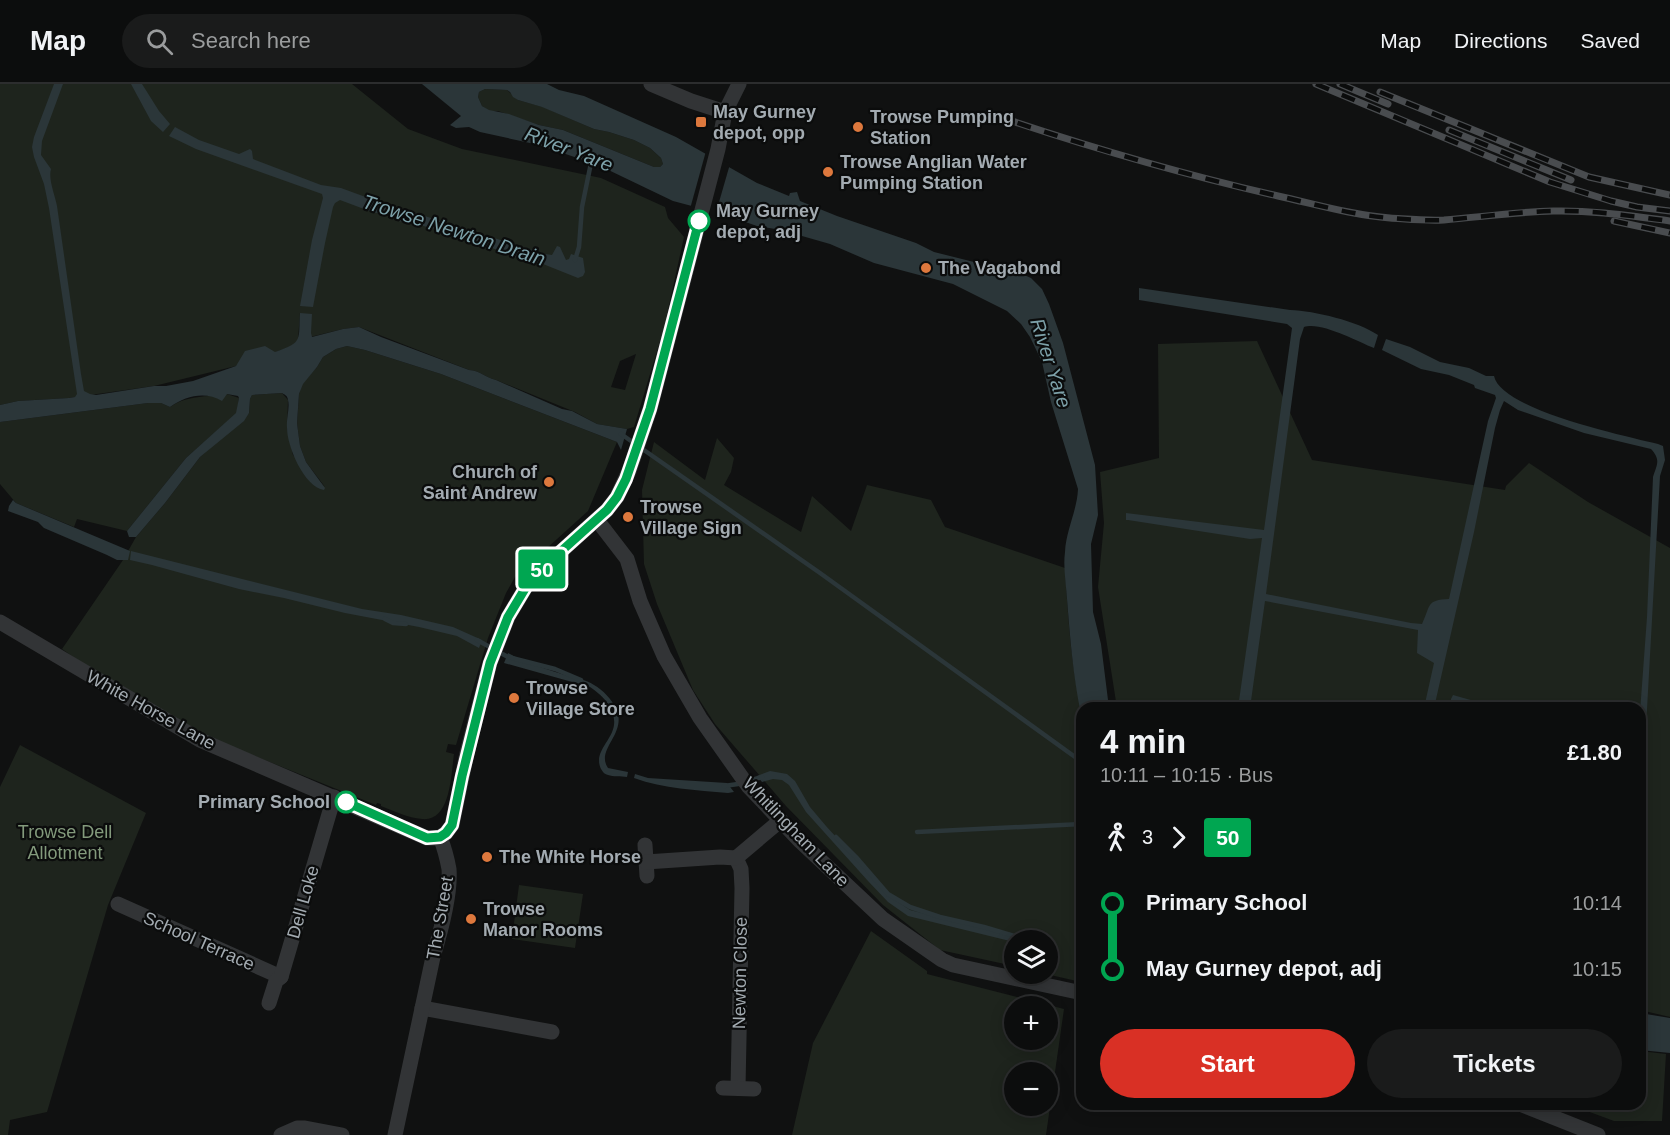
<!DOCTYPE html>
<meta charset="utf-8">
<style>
body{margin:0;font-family:Helvetica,sans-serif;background:#1a1b1b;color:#f1f3f6;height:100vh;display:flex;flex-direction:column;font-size:22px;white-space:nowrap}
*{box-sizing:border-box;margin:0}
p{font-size:20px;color:#9a9c9d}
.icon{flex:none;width:33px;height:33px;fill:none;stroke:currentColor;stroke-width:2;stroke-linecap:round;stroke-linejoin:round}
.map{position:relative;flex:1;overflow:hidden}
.drawer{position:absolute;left:1076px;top:618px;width:570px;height:408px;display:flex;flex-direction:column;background:#0c0d0d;border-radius:18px;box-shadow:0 3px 15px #0003,0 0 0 2px #2c2d2e}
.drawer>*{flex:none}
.badge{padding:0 12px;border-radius:4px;font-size:21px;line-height:39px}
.fabs{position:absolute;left:1004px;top:846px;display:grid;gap:12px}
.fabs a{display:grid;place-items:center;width:54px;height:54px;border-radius:50%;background:#0c0d0d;box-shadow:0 3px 15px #0003,0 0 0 2px #2c2d2e;font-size:30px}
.map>.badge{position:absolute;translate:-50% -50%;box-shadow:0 0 0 3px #fff}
.legs{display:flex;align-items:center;gap:9px;height:66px;padding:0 24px;font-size:20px}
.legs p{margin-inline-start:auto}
.head{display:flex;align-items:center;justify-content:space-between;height:102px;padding:0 24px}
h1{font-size:33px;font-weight:600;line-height:45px}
.action{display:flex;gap:12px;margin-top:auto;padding:12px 24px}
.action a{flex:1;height:69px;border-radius:36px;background:#d93025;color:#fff;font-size:24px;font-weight:600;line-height:69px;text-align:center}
.action a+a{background:#1a1b1b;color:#f1f3f6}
ul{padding:0 24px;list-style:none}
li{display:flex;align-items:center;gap:21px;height:66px;font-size:22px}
li i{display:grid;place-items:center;width:9px;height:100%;margin:0 8px;background:currentColor}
li i::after{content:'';width:15px;height:15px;margin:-8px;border:4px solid;border-radius:50%;background:#0c0d0d}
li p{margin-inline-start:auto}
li:first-child i{background:linear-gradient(#0000 50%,currentColor 0)}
li:last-child i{background:linear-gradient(currentColor 50%,#0000 0)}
header{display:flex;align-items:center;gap:36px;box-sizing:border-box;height:84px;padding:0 30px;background:#0c0d0d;border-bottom:2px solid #2c2d2e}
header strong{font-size:28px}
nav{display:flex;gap:33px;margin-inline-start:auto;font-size:21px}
.search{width:420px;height:54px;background:#1a1b1b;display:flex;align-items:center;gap:15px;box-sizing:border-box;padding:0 21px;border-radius:33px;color:#9a9c9d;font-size:22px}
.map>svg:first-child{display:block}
.green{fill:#1e241d;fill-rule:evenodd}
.water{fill:#2b3639;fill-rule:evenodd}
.pier{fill:#101111}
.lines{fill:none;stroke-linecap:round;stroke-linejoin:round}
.stream{stroke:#2b3639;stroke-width:4.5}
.minor{stroke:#323436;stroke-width:15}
.rail-casing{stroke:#494c4f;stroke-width:7}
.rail{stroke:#0b0c0c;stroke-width:4.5;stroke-dasharray:14;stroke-linecap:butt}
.line-1-casing{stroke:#fff;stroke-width:14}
.line-1{stroke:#00a651;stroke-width:9}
.poi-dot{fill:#dd783d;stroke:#0b0c0c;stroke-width:2}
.stop-1-dot{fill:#fff;stroke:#00a651;stroke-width:3}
.labels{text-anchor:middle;stroke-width:4.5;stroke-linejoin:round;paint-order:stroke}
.poi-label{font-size:18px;font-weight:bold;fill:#a3abb1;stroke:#0b0c0c;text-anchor:start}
.stop-label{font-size:18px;font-weight:bold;fill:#a3abb1;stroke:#0b0c0c;text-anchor:start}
.street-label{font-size:18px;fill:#a3abb1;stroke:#0b0c0c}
.park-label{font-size:18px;fill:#839a7c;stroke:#0b0c0c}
.water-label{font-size:20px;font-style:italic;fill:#7da1a9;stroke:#0b0c0c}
</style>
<header>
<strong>Map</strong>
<div class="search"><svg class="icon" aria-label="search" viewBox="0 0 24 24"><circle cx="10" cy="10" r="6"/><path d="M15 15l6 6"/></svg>Search here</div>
<nav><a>Map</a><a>Directions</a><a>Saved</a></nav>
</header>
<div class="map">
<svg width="1670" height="1051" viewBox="0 0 1670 1051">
<rect width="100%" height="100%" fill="#101111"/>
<g class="green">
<path d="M0 0H352L408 45 462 65 601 94 665 123 668 134 684 153 664 244 634 343 627 345 597 340 575 328 496 296C484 293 481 287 469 286L359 243 343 245 310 253 300 229 298 256 293 262 236 282 154 302 69 314 18 317 0 321ZM636 270 625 306 611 303 620 277Z"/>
<polygon points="485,5 507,6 518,16 543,23 594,45 609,48 634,56 650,64 661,74 663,80 660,83 654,83 563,46 539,41 498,27 489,27 482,22 478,13 479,8"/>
<polygon points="1257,257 1312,376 1505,406 1506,402 1529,379 1588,418 1670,464 1670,933 1640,926 1640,624 1117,624 1098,503 1104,439 1100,388 1159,374 1158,260"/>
<path d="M347 262 365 266 441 290 617 358 588 427 515 493 506 509 488 554 456 661 448 660 446 668 454 670C451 690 451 738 422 735 408 734 394 727 381 722V720L377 719 376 721 203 651 95 588 62 565 123 476 136 453 165 419 200 373 249 329 250 315 252 311 282 309 288 316 287 345 293 371 325 403 306 378 300 362 297 339 299 310 302 300 317 283 323 273 336 265Z"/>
<path d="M227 310 239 314 237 329 186 374 127 447 77 435 74 443 16 419 0 400V338L148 319H161L170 323C188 311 206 313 227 310Z"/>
<path d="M717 354 734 374 731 388 724 401 801 448 812 412 851 447 867 401 931 416 945 443 1065 484C1068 533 1071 582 1082 630L1081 898 1046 890H1047V856H1014V882L940 866 883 821 786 722 715 640 693 606 657 520 644 480 642 406 654 358 705 396Z"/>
<polygon points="20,661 146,729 108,821 47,1028 10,1036 8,1051 0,1051 0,703"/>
<polygon points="519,801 583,810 575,864 512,855"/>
<path d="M871 847 927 887V890L1064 925 1046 1051H792L813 959ZM1014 922H1047V956H1014ZM1014 988H1047V1022H1014Z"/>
<polygon points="1640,967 1666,970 1662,1037 1614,1037 1568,1020 1640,1020"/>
</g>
<g class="water">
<path d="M54 0H63L42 57 41 71 51 85C48 95 55 111 57 122L81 290 84 307 90 310 96 311 154 302H166L193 297 236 282 245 267 265 262 275 268C304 258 298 256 300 229L312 230 311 249 312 253 343 245 359 243 381 253 469 286C481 287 484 293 496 296L562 325 572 327 597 340 627 345 621 366 617 358 441 290 365 266 347 262 336 265 323 273 317 283 303 300 299 310 297 339 300 362 306 378 325 404 324 406C304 403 287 362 287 344 286 335 290 324 288 316 287 311 285 311 282 309L252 311 250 315 249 329 244 337 200 373 165 419 136 453H129L127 447 186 374 236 329 239 314 238 312 227 310 222 317C205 307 186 312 170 323L161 319H148L0 338V321L18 317 69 314 75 313 77 310 49 124 44 100 34 73 32 63 34 53Z"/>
<polygon points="131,0 142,0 159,27 170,40 163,48 151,37"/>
<path d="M422 0H547L559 6 584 12 676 53 757 99 789 112 790 109 797 108 800 117 837 132 916 159 934 168 1022 190 1031 194 1042 205 1049 220 1063 259 1095 381 1098 431 1091 460 1093 528 1101 560 1109 624H1082L1081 630C1073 592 1070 553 1067 515 1066 499 1063 483 1065 468 1066 446 1077 427 1078 405L1051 318 1042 278 1030 253 1021 240 1007 227 953 200 874 179 830 160 781 146 757 142 722 130 673 117 598 81 539 61 480 48 469 43 456 44 450 41 461 32ZM485 5 507 6 510 8 513 13 518 16 542 23 594 45 609 48 634 56 650 64 661 74 663 80 660 83H654L563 46 539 41 509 30 489 26 482 22 478 13 479 8Z"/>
<polygon points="175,43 199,56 239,70 250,65 252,67 253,75 321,101 341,104 371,115 545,170 552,171 557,162 560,163 566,176 569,175 571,170 583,174 585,188 583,192 578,194 543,180 527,177 457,151 416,140 398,137 387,131 372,128 340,116 335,119 333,123 325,159 313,223 300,222 312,156 323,114 322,110 196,65 169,52"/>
<path d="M1139 204 1290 226C1315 227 1357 237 1378 251L1374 264C1357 257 1320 237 1304 243L1300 255 1266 510 1411 539 1422 540C1431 521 1426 516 1449 515L1488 337 1496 314 1495 311 1475 304 1474 301 1449 291 1421 285 1382 266 1386 255 1410 263 1440 278 1469 284 1486 292H1494C1501 326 1626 352 1658 360L1663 362 1665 376 1660 392 1640 751V628L1647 533 1653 393C1657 380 1661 376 1651 365L1584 349 1518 326 1504 317 1500 326 1495 344 1474 448 1434 624H1424L1434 579 1417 569 1418 546 1265 517 1250 624H1238L1262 454 1250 455 1128 436H1126V429L1264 446 1292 244 1287 240 1139 216Z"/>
<polygon points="13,416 16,419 130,467 128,476 117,476 107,471 44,444 38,438 8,427 9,422"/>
<polygon points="131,467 362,525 401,531 453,543 482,556 479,564 457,552 419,543 345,529 284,514 239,505 152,481 130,476"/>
<path d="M508 569C527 580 547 585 568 592 576 594 587 596 594 601 603 606 611 615 616 624 628 650 595 665 608 684L628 688 627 693C621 692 613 693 608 691 604 690 603 688 601 685 593 668 612 657 614 641 616 624 602 611 590 603L504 579Z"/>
<polygon points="1453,611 1499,624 1476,624 1451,617 1451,615"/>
<polygon points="770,687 787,690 795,697 810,723 826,742 891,813 910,826 1030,856 1014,856 1014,858 908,832 888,818 868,797 806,728 789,701 782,696 773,695 762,698 757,692"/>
<path d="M635 690 648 694 727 699 734 708 728 709C696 706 664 705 634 694Z"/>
<polygon points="1640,929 1670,934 1670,969 1640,966"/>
</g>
<polygon class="pier" points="706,67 730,80 715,132 690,125"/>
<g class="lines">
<g class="stream">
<polyline points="575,176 579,163 582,123 592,74"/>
<polyline points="621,350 820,489 1082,678"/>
<polyline points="385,535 393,539 406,540"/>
<polyline points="477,556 508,573 555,585 581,596"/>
<polyline points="724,702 738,700 762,693"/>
<polyline points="917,748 1082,740"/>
<polyline points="836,753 856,773 888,810 910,823 940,833 984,843 1028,856"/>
</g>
<g class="minor">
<polyline points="651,0 691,17 725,28"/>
<polyline points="597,436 627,475 640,517 664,572 700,634 748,702 800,757 883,835 942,876 953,881 1082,909"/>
<polyline points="0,538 200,656 427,754 435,754 440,753 446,749 452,741 467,669 490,579 508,533 526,503 537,489 607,426 617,413 629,387 650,325 718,65 725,28 739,0"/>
<polyline points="645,761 647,792"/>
<polyline points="736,774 741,785 742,804 738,1004"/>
<polyline points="646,778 720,773 736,774 781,736"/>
<polyline points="118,820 281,893"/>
<polyline points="269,919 276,897 281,893 334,713"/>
<polyline points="422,924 552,948"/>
<polyline points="723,1004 754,1005"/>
<polyline points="1520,1020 1598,1051"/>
<polyline points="281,1051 297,1044 305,1044 342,1051"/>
<path d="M395 1051 433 873C440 850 451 809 449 785 447 774 444 763 440 753"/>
</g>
<defs>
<g id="rail">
<polyline points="1316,0 1550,98 1611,117 1637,123 1670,127"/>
<polyline points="1340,0 1388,20"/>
<polyline points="1380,8 1589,93 1670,111"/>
<path d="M991 30C1085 62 1181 90 1278 112 1315 120 1352 131 1390 134 1407 135 1426 137 1444 136 1480 133 1516 128 1553 127 1592 126 1631 132 1670 137"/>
<polyline points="1449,46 1571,96"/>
<polyline points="1614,137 1670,149"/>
</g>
</defs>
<use href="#rail" class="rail-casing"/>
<use href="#rail" class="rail"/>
</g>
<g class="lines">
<defs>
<polyline id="line-1" points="346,718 427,754 440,753 446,749 452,741 462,692 490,579 508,533 526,503 537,489 607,426 617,413 626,395 650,325 699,137"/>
</defs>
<use href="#line-1" class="line-1-casing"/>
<use href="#line-1" class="line-1"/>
</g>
<g class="poi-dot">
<rect x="695" y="32" width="12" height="12" rx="3"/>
<circle cx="858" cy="43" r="6"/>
<circle cx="828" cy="88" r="6"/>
<circle cx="926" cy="184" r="6"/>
<circle cx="549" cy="398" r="6"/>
<circle cx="628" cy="433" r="6"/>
<circle cx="514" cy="614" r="6"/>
<circle cx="487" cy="773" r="6"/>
<circle cx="471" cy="835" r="6"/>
</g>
<g class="stop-1-dot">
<circle cx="699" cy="137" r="10"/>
<circle cx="346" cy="718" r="10"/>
</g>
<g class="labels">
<g class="poi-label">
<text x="713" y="34">May Gurney<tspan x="713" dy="21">depot, opp</tspan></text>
<text x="870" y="39">Trowse Pumping<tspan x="870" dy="21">Station</tspan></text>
<text x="840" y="84">Trowse Anglian Water<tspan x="840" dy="21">Pumping Station</tspan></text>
<text x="938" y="190">The Vagabond</text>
<text x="537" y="394" text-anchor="end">Church of<tspan x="537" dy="21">Saint Andrew</tspan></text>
<text x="640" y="429">Trowse<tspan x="640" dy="21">Village Sign</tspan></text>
<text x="526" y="610">Trowse<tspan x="526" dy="21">Village Store</tspan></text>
<text x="499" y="779">The White Horse</text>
<text x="483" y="831">Trowse<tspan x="483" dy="21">Manor Rooms</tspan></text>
</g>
<g class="stop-label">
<text x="716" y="133">May Gurney<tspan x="716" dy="21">depot, adj</tspan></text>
<text x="330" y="724" text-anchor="end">Primary School</text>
</g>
<g class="street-label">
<text transform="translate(151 626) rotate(29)" y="6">White Horse Lane</text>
<text transform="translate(796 748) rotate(46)" y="6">Whitlingham Lane</text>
<text transform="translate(303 818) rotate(-74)" y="6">Dell Loke</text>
<text transform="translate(440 834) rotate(-80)" y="6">The Street</text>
<text transform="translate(199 857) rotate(24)" y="6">School Terrace</text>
<text transform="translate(740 889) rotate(-89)" y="6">Newton Close</text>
</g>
<g class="park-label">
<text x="65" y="754">Trowse Dell<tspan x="65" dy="21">Allotment</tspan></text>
</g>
<g class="water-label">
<text transform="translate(569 65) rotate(21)" y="7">River Yare</text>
<text transform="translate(454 146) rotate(18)" y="7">Trowse Newton Drain</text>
<text transform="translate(1051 279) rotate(72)" y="7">River Yare</text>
</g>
</g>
</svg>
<div class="fabs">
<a><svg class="icon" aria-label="layers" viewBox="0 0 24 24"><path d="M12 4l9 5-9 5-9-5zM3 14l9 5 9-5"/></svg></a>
<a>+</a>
<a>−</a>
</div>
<b class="badge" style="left:542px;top:485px;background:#00a651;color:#fff">50</b>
<section class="drawer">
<div class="head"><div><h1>4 min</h1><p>10:11 – 10:15 · Bus</p></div><b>£1.80</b></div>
<div class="legs"><svg class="icon" aria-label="walk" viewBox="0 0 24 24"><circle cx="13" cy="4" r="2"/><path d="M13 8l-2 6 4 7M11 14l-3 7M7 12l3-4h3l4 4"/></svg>3<svg class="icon" aria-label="forward" viewBox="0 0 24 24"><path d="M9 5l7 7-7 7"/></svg><b class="badge" style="background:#00a651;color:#fff">50</b></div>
<ul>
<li><i style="color:#00a651"></i><b>Primary School</b><p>10:14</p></li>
<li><i style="color:#00a651"></i><b>May Gurney depot, adj</b><p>10:15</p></li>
</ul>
<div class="action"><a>Start</a><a>Tickets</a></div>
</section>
</div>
